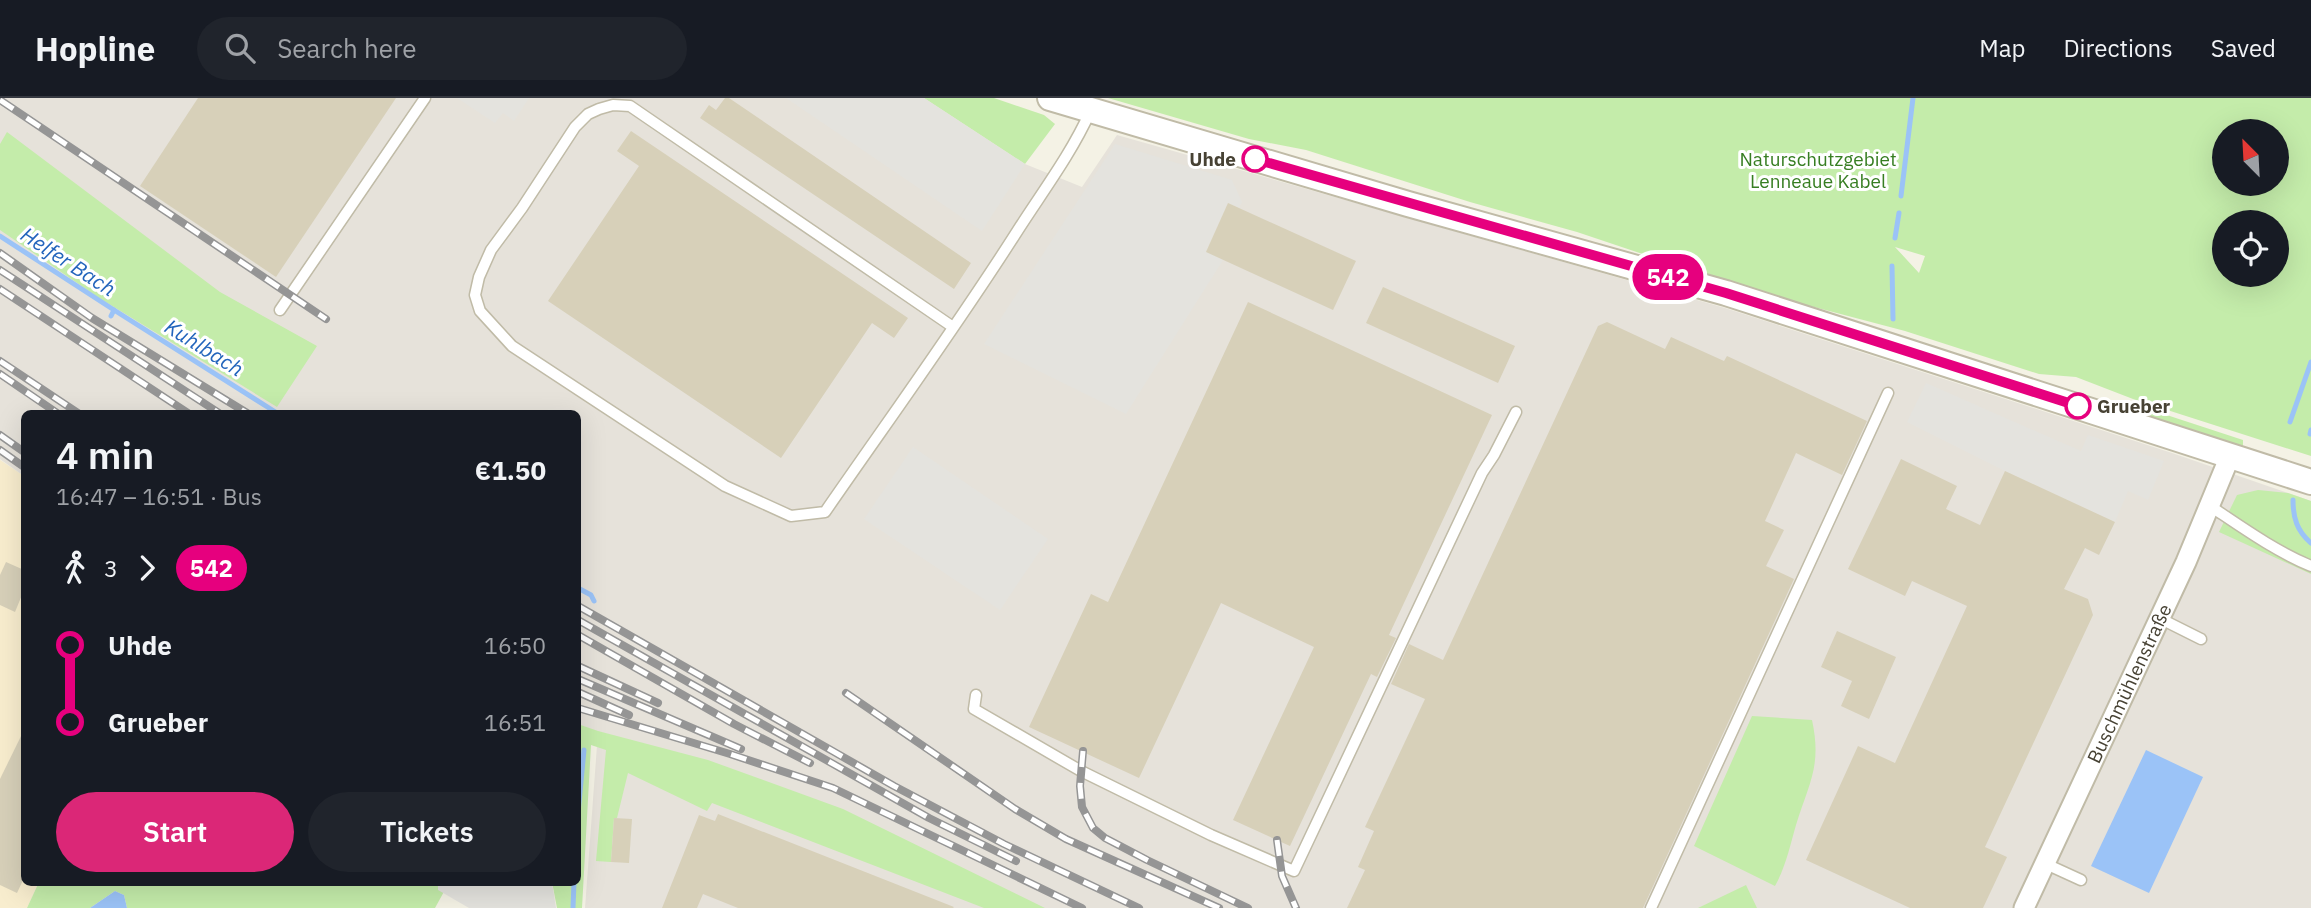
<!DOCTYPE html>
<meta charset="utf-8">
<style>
body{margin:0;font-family:"IBM Plex Sans",sans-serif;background:#20242c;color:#f1f3f6;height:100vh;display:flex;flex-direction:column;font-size:26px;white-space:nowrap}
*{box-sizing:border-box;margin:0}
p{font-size:23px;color:#9ea1a6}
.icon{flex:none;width:38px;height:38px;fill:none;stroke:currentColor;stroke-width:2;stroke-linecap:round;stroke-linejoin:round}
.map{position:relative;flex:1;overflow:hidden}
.sheet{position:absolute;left:21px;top:312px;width:560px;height:476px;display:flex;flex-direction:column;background:#171b24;border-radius:10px;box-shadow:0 7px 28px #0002}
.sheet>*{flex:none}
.badge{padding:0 14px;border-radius:23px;font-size:24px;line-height:46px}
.needle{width:46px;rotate:336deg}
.fabs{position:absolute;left:2212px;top:21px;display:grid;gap:14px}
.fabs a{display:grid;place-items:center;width:77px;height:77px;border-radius:50%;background:#171b24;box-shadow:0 7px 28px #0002;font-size:35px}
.map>.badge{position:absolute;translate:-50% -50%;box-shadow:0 0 0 4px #fff}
.legs{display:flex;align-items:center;gap:10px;height:77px;padding:0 35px;font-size:23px}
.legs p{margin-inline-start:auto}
.overview{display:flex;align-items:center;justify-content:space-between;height:119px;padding:0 35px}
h1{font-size:38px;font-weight:600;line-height:52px}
.action{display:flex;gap:14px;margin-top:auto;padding:14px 35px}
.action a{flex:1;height:80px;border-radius:42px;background:#db2777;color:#fff;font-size:28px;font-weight:600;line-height:80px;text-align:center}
.action a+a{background:#20242c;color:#f1f3f6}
ul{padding:0 35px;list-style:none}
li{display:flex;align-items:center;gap:24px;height:77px;font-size:26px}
li i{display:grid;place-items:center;width:10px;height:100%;margin:0 9px;background:currentColor}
li i::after{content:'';width:18px;height:18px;margin:-9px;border:5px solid;border-radius:50%;background:#171b24}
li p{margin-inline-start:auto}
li:first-child i{background:linear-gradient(#0000 50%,currentColor 0)}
li:last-child i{background:linear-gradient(currentColor 50%,#0000 0)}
header{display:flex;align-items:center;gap:42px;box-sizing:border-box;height:98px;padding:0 35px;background:#171b24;border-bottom:2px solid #363941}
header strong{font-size:33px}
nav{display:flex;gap:38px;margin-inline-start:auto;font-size:24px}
.search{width:490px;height:63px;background:#20242c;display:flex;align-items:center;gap:18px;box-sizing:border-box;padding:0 24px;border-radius:38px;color:#9ea1a6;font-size:26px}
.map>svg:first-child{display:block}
.commercial{fill:#f8edce}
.industrial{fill:#e6e2da}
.green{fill:#c4ecaa;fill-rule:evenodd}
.parking{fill:#e4e3de}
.water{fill:#9bc3f7}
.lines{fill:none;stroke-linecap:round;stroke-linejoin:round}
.stream{stroke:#9bc3f7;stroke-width:5}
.building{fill:#d7d0b9}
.service-casing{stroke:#c0bba7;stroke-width:13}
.minor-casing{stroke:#c0bba7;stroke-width:23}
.tertiary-casing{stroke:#c0bba7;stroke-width:28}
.service{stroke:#fff;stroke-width:10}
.minor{stroke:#fff;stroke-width:19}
.tertiary{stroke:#fff;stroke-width:24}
.rail-casing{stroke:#959595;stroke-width:8}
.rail{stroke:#fff;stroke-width:5;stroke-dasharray:16;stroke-linecap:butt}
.line-1-casing{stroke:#fff;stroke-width:16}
.line-1{stroke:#e6007e;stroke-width:10}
.stop-1-dot{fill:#fff;stroke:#e6007e;stroke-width:3.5}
.labels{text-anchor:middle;stroke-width:6;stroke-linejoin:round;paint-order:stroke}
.stop-label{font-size:19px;font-weight:bold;fill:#474234;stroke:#fff;text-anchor:end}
.park-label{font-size:19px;fill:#377e22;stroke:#fff}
.street-label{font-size:19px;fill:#474234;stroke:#fff}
.water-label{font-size:21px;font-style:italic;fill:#2365bc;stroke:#fff}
</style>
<header>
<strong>Hopline</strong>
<div class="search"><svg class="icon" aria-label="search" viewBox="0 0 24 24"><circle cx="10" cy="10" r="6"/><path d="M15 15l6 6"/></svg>Search here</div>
<nav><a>Map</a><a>Directions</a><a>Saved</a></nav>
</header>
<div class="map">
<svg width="2311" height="810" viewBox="0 0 2311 810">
<rect width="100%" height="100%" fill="#f4f2e5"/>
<polygon class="commercial" points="0,362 24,378 24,784 39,784 27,810 0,810"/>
<polygon class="industrial" points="0,0 924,0 1025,66 1082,89 1117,37 1725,210 2172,355 2311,403 2311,810 585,810 598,634 578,626 578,315 24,315 24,378 0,361"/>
<g class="green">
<polygon points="924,0 994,0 1044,17 1055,26 1025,66"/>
<path d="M1108 0H2311V358L2133 301 2076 279 2039 276 1905 233 1750 192 1577 134 1470 104 1306 52 1249 41ZM2224 33H2277V86H2224ZM2224 124H2277V177H2224ZM1895 149 1925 158 1919 175Z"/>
<polygon points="7,34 220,194 317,248 277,309 96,198 0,132 0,46"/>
<polygon points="2127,304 2243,342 2243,347 2240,350 2124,311"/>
<polygon points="2258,392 2288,395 2311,403 2311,476 2219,434 2237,397"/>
<path d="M1752 618 1812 622C1822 668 1809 685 1796 727 1790 748 1786 768 1775 788L1694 748Z"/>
<polygon points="578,626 598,633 708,662 843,711 1045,810 984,810 712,705 707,713 628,675 617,720 614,720 611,764 596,763 606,652 591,647 582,810 557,810 552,784 578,784"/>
<polygon points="39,784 444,784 446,790 435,810 127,810 124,797 115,793 90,810 27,810"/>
<polygon points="1746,787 1757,810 1698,810"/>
</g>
<g class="parking">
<polygon points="457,0 529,0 514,23 503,15 495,25"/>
<polygon points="786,0 924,0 1025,66 982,133"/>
<polygon points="1115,46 1232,82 1242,104 1239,110 1228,105 1206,153 1223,162 1126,316 984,246"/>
<polygon points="1926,285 2081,353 2088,337 2164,363 2148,402 2128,393 2115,424 2005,373 1907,324"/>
<polygon points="913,349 1048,441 1000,512 864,421"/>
<polygon points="438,784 552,784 556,810 469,810 438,792"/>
</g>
<g class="water">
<polygon points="2146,652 2203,679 2149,795 2091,768"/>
<polygon points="115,793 124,797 127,810 90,810"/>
</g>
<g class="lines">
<g class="stream">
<polyline points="1901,98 1913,0"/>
<polyline points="0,138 114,212 111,218"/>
<polyline points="1895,140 1899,115"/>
<polyline points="1892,168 1893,221"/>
<polyline points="114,212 277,315"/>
<polyline points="2290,324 2311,264"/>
<polyline points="2310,336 2311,332"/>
<path d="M2293 402C2293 420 2297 433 2311 445"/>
<polyline points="578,490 591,497 594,503"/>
<polyline points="578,715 584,652"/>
<polyline points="573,810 574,784"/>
</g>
</g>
<g class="building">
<polygon points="198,0 396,0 276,179 140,88"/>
<polygon points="725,0 729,0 971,165 954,191 700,20 709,7 716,12"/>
<polygon points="631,33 908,220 894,240 872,225 781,360 548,203 639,68 617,53"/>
<polygon points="1228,105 1356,163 1333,212 1206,154"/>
<polygon points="1383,189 1515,248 1498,285 1366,225"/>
<polygon points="1248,204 1492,317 1389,537 1396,540 1377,579 1371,576 1290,748 1233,722 1314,549 1221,505 1139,680 1029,629 1091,496 1108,504"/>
<polygon points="1607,224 1665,251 1671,239 1724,263 1727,258 1867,323 1842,377 1796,355 1765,423 1784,432 1766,468 1794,481 1643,810 1347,810 1365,772 1358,769 1374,733 1365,729 1425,601 1391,586 1409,546 1443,562 1598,228"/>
<polygon points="1901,361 1957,388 1946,411 1980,427 2005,373 2115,424 2099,457 2085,450 2064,491 2088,501 2093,517 1985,749 2007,759 1983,810 1910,810 1806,762 1858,648 1895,665 1967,508 1912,483 1905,498 1848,471"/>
<polygon points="6,464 24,472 24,492 15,514 0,507 0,477"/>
<polygon points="1837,533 1896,559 1869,621 1841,608 1852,583 1821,569"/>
<polygon points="24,632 24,780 17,795 0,787 0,681"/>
<polygon points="718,716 954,809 953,810 738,810 703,796 697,810 662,810 699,717 715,723"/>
<polygon points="614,720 632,721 629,765 611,764"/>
</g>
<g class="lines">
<defs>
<g id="service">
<polyline points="280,212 425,0"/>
<path d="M953 229 630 8 613 7 599 11 588 16 575 29 522 110 491 152 479 179 475 197 480 213 512 248 725 388 791 418 825 414C890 320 957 228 1018 132 1043 93 1071 56 1090 14"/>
<path d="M2210 408C2243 430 2275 453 2311 468"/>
<polyline points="2159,520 2201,541"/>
<polyline points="976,597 974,611 1081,673 1211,737 1294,773 1482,375 1494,357 1516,314"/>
<polyline points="2046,766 2081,782"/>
<polyline points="1651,810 1888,295"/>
</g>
<g id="minor">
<path id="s1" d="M2024 810 2186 464 2230 358"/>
</g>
<polyline id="tertiary" points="1050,0 1408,106 1726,195 2311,384"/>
</defs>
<use href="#service" class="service-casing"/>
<use href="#minor" class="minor-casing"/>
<use href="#tertiary" class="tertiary-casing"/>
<use href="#service" class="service"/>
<use href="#minor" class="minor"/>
<use href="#tertiary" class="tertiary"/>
<defs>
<g id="rail">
<polyline points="0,2 326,221"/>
<polyline points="0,155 92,220 247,315"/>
<polyline points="0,172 219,315"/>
<polyline points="0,191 188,315"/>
<polyline points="0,263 78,315"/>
<polyline points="0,276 57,315"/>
<polyline points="0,337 24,354"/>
<polyline points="0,352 24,369"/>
<polyline points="578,508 894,688 1004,746 1139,810"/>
<polyline points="578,522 929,720 1016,763"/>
<polyline points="578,537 734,626 810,665"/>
<polyline points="578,568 658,605"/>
<polyline points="578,581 741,651"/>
<polyline points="578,594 629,617"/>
<polyline points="846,595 1015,711 1066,741 1219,810"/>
<polyline points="578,610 730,656 833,690 1082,810"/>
<polyline points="1083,653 1080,688 1082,709 1093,730 1105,740 1147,762 1248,810"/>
<polyline points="1277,742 1282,778 1296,810"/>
</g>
</defs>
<use href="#rail" class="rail-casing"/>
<use href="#rail" class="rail"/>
</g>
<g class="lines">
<defs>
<polyline id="line-1" points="1255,61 1726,195 2078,308"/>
</defs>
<use href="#line-1" class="line-1-casing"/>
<use href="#line-1" class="line-1"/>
</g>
<g class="stop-1-dot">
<circle cx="1255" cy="61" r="12"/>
<circle cx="2078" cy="308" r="12"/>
</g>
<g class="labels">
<g class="stop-label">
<text x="1236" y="68">Uhde</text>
<text x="2097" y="315" text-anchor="start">Grueber</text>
</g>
<g class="park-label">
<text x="1818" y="68">Naturschutzgebiet<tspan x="1818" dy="22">Lenneaue Kabel</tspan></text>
</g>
<g class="street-label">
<text dy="7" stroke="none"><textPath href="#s1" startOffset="248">Buschmühlenstraße</textPath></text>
</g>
<g class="water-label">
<text transform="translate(68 164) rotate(33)" y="7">Helfer Bach</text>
<text transform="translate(204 250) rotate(32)" y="7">Kuhlbach</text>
</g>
</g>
</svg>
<div class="fabs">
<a><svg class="needle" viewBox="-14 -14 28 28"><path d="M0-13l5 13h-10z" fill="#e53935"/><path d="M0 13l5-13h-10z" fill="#9ea1a6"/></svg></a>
<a><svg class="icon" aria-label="locate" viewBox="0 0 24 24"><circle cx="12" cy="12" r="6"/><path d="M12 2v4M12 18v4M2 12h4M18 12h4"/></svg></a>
</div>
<b class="badge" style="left:1668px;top:179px;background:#e6007e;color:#fff">542</b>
<section class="sheet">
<div class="overview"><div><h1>4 min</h1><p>16:47 – 16:51 · Bus</p></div><b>€1.50</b></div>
<div class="legs"><svg class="icon" aria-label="walk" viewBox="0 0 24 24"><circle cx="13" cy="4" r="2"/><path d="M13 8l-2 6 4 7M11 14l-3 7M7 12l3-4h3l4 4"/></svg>3<svg class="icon" aria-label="forward" viewBox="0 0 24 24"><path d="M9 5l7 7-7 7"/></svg><b class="badge" style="background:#e6007e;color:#fff">542</b></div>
<ul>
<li><i style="color:#e6007e"></i><b>Uhde</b><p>16:50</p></li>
<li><i style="color:#e6007e"></i><b>Grueber</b><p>16:51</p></li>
</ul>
<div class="action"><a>Start</a><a>Tickets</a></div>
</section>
</div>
